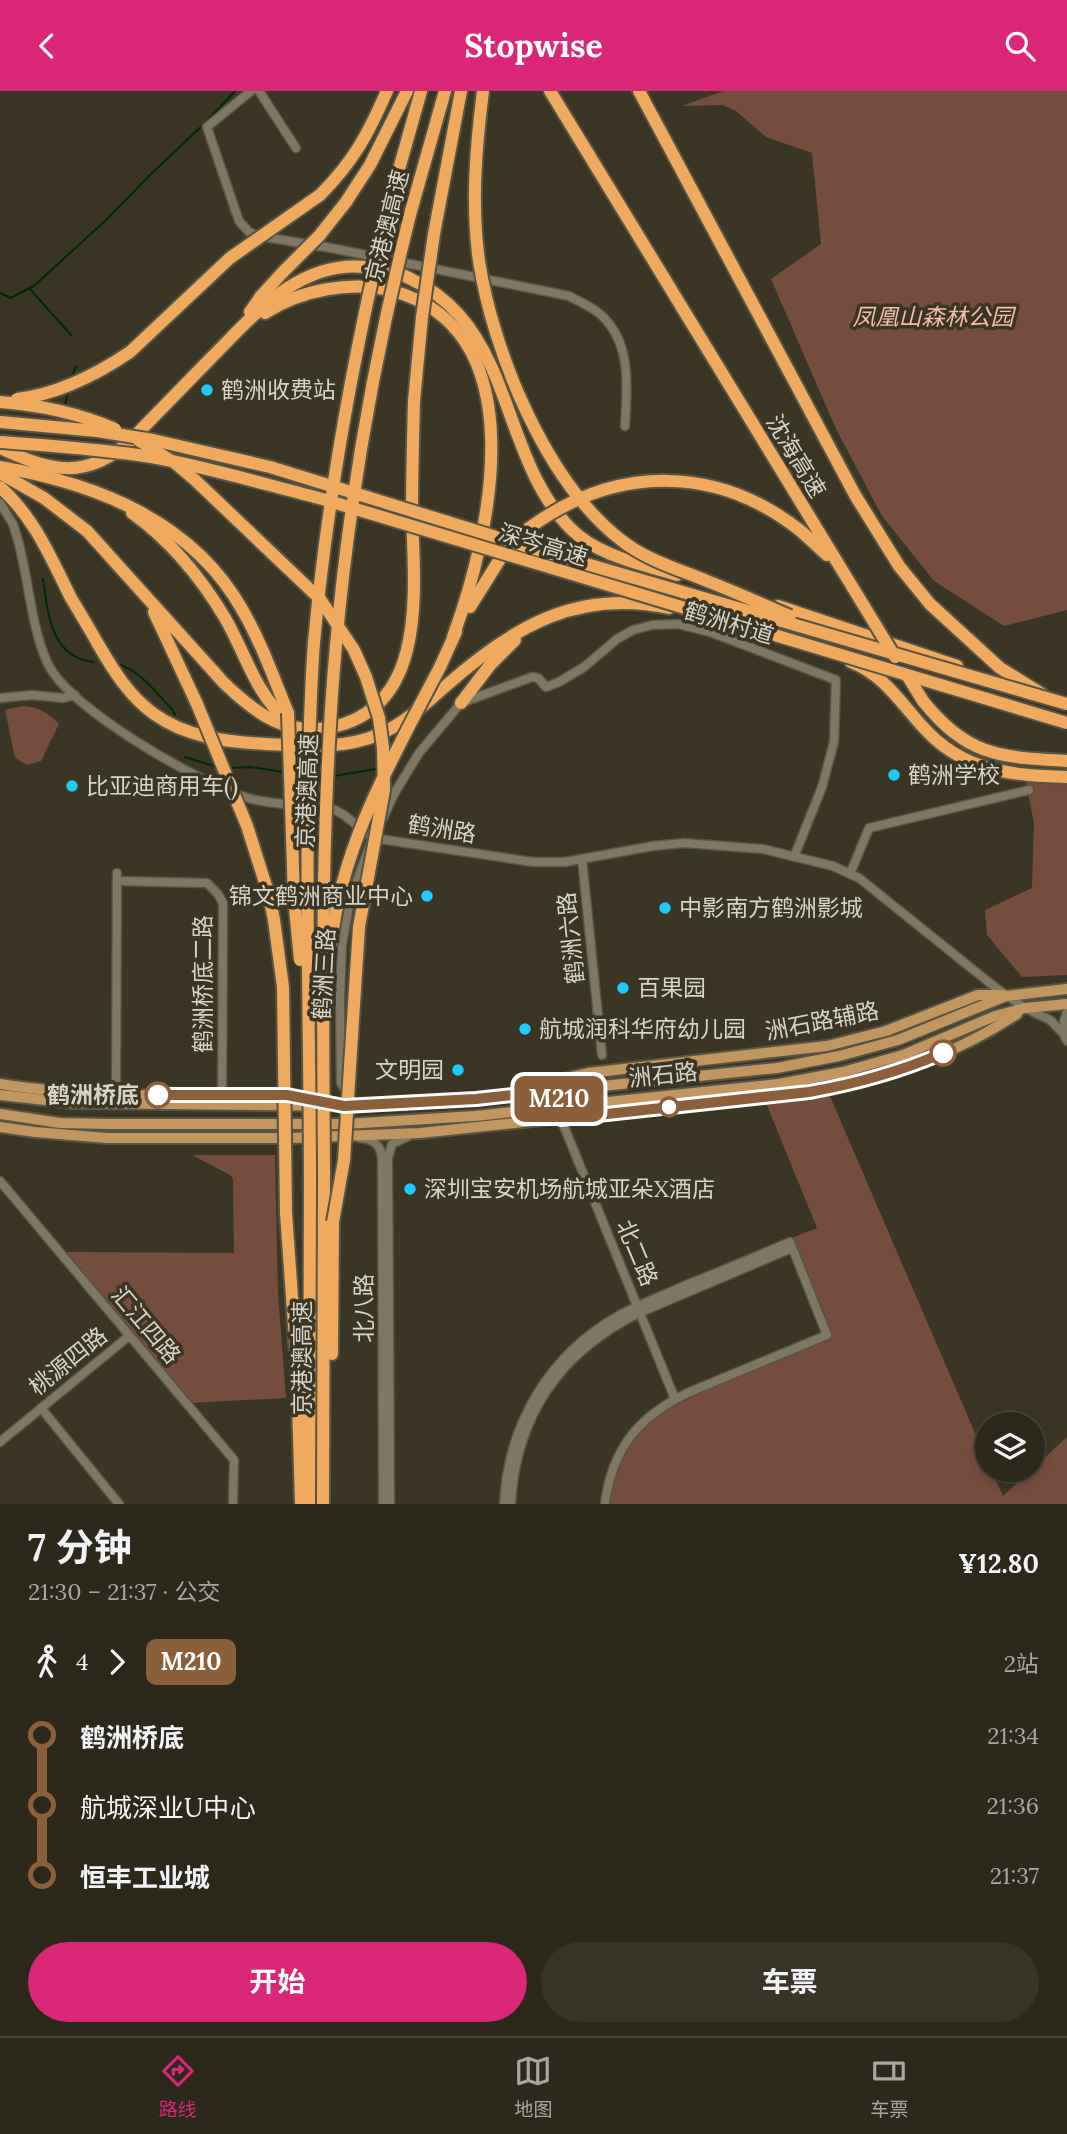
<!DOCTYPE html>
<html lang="zh">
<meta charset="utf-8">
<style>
body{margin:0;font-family:Lora,"Noto Sans SC",serif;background:#383428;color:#f1f3f6;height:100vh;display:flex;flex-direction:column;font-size:26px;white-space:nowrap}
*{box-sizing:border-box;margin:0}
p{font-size:23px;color:#a6a6a3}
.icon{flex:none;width:38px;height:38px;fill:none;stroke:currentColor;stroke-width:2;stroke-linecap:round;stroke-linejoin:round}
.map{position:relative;height:1413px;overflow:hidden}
.drawer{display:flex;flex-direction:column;background:#2c281b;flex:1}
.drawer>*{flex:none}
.badge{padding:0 14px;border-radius:10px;font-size:24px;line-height:46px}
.fabs{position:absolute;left:975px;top:1321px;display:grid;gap:14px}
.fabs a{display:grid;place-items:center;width:70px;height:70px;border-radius:50%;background:#2c281b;box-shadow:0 4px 10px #0003,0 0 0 2px #48443a;font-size:35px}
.map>.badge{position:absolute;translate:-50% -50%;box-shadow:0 0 0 4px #fff}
.legs{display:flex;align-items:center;gap:10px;height:77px;padding:0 28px;font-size:23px}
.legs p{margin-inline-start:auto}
.summary{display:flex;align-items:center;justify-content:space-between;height:119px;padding:0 28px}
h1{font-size:38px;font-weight:700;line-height:52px}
.button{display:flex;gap:14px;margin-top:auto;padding:14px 28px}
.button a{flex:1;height:80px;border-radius:42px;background:#db2777;color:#fff;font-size:28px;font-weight:700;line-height:80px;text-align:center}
.button a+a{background:#383428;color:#f1f3f6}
ul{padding:0 28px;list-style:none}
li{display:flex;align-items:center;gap:24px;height:70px;font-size:26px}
li i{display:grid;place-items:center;width:10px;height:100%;margin:0 9px;background:currentColor}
li i::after{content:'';width:18px;height:18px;margin:-9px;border:5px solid;border-radius:50%;background:#2c281b}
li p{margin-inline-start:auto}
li:first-child i{background:linear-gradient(#0000 50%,currentColor 0)}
li:last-child i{background:linear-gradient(currentColor 50%,#0000 0)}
header{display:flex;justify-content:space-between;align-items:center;height:91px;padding:0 28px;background:#db2777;color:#fff;font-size:32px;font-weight:700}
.tab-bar{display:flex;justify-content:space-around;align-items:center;height:98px;border-top:2px solid #48443a;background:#2c281b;font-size:19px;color:#a6a6a3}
.tab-bar a{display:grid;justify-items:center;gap:4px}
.tab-bar .active{color:#db2777}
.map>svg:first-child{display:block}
.green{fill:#744d3f}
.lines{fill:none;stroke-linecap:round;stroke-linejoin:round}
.stream{stroke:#012a08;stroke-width:2}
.minor-casing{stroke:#585444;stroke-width:11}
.major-casing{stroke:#585444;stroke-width:14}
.highway-casing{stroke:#585444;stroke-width:16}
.minor{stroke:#7d7764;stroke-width:8}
.major{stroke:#c19661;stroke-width:10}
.highway{stroke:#efaa5f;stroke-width:12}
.highway-bridge-casing{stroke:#585444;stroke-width:16;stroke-linecap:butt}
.highway-bridge{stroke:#efaa5f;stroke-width:12}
.line-1-casing{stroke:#fff;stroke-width:16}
.line-1{stroke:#8b5e3c;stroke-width:10}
.poi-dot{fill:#1dc9fd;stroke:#3a3524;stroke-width:2.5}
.stop-1-dot{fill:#fff;stroke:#8b5e3c;stroke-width:3.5}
.labels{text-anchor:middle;stroke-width:7;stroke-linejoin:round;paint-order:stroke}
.street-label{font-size:23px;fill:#d6d3c8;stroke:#3a3524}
.park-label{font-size:23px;font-style:italic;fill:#f5bca7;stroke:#3a3524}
.poi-label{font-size:23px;fill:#d6d3c8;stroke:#3a3524;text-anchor:start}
.stop-label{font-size:23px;font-weight:bold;fill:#d6d3c8;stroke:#3a3524;text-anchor:end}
</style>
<header><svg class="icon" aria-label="back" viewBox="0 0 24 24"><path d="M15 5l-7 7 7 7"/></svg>Stopwise<svg class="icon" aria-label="search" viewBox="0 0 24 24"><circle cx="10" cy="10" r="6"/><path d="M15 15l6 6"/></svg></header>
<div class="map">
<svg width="1067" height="1413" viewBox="0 0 1067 1413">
<rect width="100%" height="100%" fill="#3a3524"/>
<g class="green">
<polygon points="723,0 1067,0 1067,519 1004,535 934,490 882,425 836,338 771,188 821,153 812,62 766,46 736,20 723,14 682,15"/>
<path d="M22 615C39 616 47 621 59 633L41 670 27 674 15 667 5 619Z"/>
<polygon points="1055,689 1067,692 1067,884 1022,886 987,844 985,819 1032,797 1034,732 1026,692"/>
<polygon points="829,1003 987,1370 987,1379 991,1379 1003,1405 1067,1346 1067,1413 605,1413 620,1361 655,1321 827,1244 789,1148 817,1137 766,1012 785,1011"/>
<polygon points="192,1064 275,1064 278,1203 286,1307 190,1312 65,1161 234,1162 233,1088 230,1084"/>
</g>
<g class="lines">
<g class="stream">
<polyline points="30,198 71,244"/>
<polyline points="0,202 11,207 35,194 106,129 150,84 206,31 235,0"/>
<polyline points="72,286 76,275"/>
<polyline points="64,317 68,302"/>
<path d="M43 488C48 523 51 567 94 571"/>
<path d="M117 573C140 579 156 602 172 618L175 624"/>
<polyline points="185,666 217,676"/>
<polyline points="229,677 250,676 283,681"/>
<polyline points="334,685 376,678"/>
</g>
<defs>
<g id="minor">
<path d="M251 0 207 36 239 130 249 141 259 145 331 157 569 205C580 211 593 216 602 225 632 253 627 297 625 335"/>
<polyline points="259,0 296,57"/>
<path d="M0 412 13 433 17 446C29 487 30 532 47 571 67 617 199 692 248 707 275 715 305 712 333 718L344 724 373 747 533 771H565L653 755 684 752 763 758 833 775 859 787 996 897 1025 917 1050 929 1063 942 1067 950"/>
<polyline points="0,607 32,604 63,607 75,604"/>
<polyline points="383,727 394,703 419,662 461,612 532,586 538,587 546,596 559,591 584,576 617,548 633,539 652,534 678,533 710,541 836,589 834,651 822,696 794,766"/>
<polyline points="582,768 602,964"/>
<polyline points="850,783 869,737 1029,699"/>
<polyline points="118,790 207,792 218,803 223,812 222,1004"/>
<polyline points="1066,946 1064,930 1067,921"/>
<polyline points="558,994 561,1028 675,1308"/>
<polyline points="116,1003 117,782"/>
<polyline points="349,1004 341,992 340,908 342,854 350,809 371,751"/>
<path d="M360 1047C373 1048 380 1053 382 1066L383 1413"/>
<polyline points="0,1090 234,1369 233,1413"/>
<polyline points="41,1317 119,1413"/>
<polyline points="0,1351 129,1245"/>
<polyline points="390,1413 388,1067 392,1053 407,1046"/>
<path d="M504 1413C508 1334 548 1265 618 1225 641 1212 667 1203 691 1192 724 1179 757 1165 790 1151L827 1244 692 1300C641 1323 612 1356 605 1413"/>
<path d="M511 1413C516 1323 561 1260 641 1221L792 1157"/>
</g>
<g id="major">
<path d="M0 993C95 1008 191 1004 287 1004L317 1010"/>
<polyline points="535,997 575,985 588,982 827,955 886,940 978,904 1004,904"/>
<polyline points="0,1004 72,1012 344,1015 487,1007 777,977 839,965 898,949 1006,905 1067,898"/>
<polyline points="0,1023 60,1032 108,1033 346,1033 475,1025 779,993 843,981 903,964 995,925 1025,917 1067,913"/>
<path d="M0 1036 35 1041 107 1047H290L420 1042 809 1001C882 989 955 964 1017 923"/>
</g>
<g id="highway">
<polyline points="550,0 853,497"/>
<polyline points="639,0 855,404 899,475 930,513 1000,577 1042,603"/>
<polyline points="392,103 421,0"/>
<path d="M320 104C354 70 368 43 387 0"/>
<polyline points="346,111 370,74 407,0"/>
<polyline points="411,120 445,0"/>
<polyline points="434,143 461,0"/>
<polyline points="250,221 261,205 283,181"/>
<path d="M265 222C300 199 352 189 393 200 538 240 490 445 453 546"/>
<path d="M0 357C50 380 85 390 130 350 157 322 185 294 212 266 255 223 299 169 366 176 380 177 394 180 407 186 450 206 473 235 492 277 516 331 528 395 571 438 598 465 642 473 677 484"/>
<path d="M0 376C97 393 193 430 243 520 262 553 274 588 288 622"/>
<path d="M0 382 44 407 87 440 224 592C255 622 287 646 332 636 429 616 414 496 412 422 412 385 413 348 414 310"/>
<path d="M0 396C34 426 51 467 71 507 80 522 89 537 98 553 113 579 129 605 154 623 186 646 226 651 265 653 304 655 343 659 380 643 407 631 426 612 448 593 514 535 578 498 669 517"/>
<path d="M132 422C171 450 200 485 225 527 247 565 254 601 289 632"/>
<polyline points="802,441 827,464"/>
<polyline points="778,515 957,575"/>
<polyline points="470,516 500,468 529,437"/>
<polyline points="154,521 197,613"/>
<path d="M851 571C884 584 900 611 923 636 963 681 1011 684 1067 686"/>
<polyline points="440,576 456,541"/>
<path d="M923 610C968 666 1000 666 1067 670"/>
<polyline points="461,612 490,574 515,549"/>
<polyline points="286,1122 297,1276 301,1413"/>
<polyline points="332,1263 333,1131"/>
<polyline points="309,1413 310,1096"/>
<polyline points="323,1413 324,1084"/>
</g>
</defs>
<use href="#minor" class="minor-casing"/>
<use href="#major" class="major-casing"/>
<use href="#highway" class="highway-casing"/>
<use href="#minor" class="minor"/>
<use href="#major" class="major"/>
<use href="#highway" class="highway"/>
<defs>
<g id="highway-bridge">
<path d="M483 0C476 55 471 114 479 170 493 261 546 391 621 449 646 469 678 478 707 490 735 501 762 513 790 525"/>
<polyline points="283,181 319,145 346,111"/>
<path d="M17 308C59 303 96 284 130 261L230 167 320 104"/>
<polyline points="414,310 422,226 434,143"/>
<path d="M0 311C40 314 78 322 115 338"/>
<polyline points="0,331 97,340 153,349 270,376 535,458 1067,613"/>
<polyline points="138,349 175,372 195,389 320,508 354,559 366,586 379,627 383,657 384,699 359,836 344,1069 333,1131"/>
<path d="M0 351C51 355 101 358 151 366 208 376 263 393 319 407L1067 632"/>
<path d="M529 437C616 374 717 373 802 441"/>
<polyline points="853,497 895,566"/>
<polyline points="907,584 923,610"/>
<polyline points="197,613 247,735 269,804 274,829 283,896 286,1122"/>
<polyline points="288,622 294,807 300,869"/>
<path d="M331 853C342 751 394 665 440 576"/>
<path d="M324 1084C323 908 320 730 336 554 349 408 375 262 411 120"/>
<path d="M310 1096C310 968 306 839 308 710 309 657 310 604 314 551 328 399 356 250 392 103"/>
</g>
</defs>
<use href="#highway-bridge" class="highway-bridge-casing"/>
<use href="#highway-bridge" class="highway-bridge"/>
</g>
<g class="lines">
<defs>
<path id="line-1" d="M158 1004H287L344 1015 476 1008 558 999 561 1028 809 1001C855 993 899 981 943 962"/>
</defs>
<use href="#line-1" class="line-1-casing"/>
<use href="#line-1" class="line-1"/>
</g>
<g class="poi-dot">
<circle cx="207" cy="299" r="7"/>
<circle cx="894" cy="684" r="7"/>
<circle cx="72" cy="695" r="7"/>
<circle cx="427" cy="805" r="7"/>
<circle cx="665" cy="817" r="7"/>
<circle cx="623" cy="897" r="7"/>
<circle cx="525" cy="938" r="7"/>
<circle cx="458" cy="979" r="7"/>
<circle cx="410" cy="1098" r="7"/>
</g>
<g class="stop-1-dot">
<circle cx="943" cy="962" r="12"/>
<circle cx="158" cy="1004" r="12"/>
<circle cx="669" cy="1016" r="9"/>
</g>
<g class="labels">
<g class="street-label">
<text transform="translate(387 135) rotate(-76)" y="8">京港澳高速</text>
<text transform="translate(796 365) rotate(59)" y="8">沈海高速</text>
<text transform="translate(543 454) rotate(17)" y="8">深岑高速</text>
<text transform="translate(729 532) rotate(17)" y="8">鹤洲村道</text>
<text transform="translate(307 700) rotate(-88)" y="8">京港澳高速</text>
<text transform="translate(442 738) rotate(9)" y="8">鹤洲路</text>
<text transform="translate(571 847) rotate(-96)" y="8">鹤洲六路</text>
<text transform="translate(324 883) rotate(-87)" y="8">鹤洲三路</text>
<text transform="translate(203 893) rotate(-90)" y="8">鹤洲桥底二路</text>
<text transform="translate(822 930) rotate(-11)" y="8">洲石路辅路</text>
<text transform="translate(663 984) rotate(-6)" y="8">洲石路</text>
<text transform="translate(637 1162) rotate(67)" y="8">北二路</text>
<text transform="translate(364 1217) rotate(-90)" y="8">北八路</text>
<text transform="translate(146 1234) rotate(50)" y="8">汇江四路</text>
<text transform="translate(302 1267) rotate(-90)" y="8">京港澳高速</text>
<text transform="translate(68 1270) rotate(-39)" y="8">桃源四路</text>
</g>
<g class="park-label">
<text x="933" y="234">凤凰山森林公园</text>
</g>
<g class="poi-label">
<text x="221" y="307">鹤洲收费站</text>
<text x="908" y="692">鹤洲学校</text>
<text x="86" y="703">比亚迪商用车()</text>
<text x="413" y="813" text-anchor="end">锦文鹤洲商业中心</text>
<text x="679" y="825">中影南方鹤洲影城</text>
<text x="637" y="905">百果园</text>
<text x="539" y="946">航城润科华府幼儿园</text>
<text x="444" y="987" text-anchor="end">文明园</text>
<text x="424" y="1106">深圳宝安机场航城亚朵X酒店</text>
</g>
<g class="stop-label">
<text x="139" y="1012">鹤洲桥底</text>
</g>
</g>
</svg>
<div class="fabs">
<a><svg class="icon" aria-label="layers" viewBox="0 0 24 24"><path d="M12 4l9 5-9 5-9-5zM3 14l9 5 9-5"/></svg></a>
</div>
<b class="badge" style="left:559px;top:1008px;background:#8b5e3c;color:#fff">M210</b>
</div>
<section class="drawer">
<div class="summary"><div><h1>7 分钟</h1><p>21:30 – 21:37 · 公交</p></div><b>¥12.80</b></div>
<div class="legs"><svg class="icon" aria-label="walk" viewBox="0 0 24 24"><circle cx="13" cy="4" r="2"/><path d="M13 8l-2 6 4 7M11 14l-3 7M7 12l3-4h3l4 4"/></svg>4<svg class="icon" aria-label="forward" viewBox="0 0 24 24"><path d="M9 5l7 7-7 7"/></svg><b class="badge" style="background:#8b5e3c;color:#fff">M210</b><p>2站</p></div>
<ul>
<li><i style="color:#8b5e3c"></i><b>鹤洲桥底</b><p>21:34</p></li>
<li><i style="color:#8b5e3c"></i><span>航城深业U中心</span><p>21:36</p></li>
<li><i style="color:#8b5e3c"></i><b>恒丰工业城</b><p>21:37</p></li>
</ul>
<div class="button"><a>开始</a><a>车票</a></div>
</section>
<nav class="tab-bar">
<a class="active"><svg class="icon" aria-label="directions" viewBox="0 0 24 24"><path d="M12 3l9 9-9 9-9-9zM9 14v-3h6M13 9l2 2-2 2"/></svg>路线</a>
<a><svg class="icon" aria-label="map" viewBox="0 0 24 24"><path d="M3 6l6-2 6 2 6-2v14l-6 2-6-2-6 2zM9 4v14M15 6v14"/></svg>地图</a>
<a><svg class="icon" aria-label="tickets" viewBox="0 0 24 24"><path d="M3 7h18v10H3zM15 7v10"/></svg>车票</a>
</nav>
